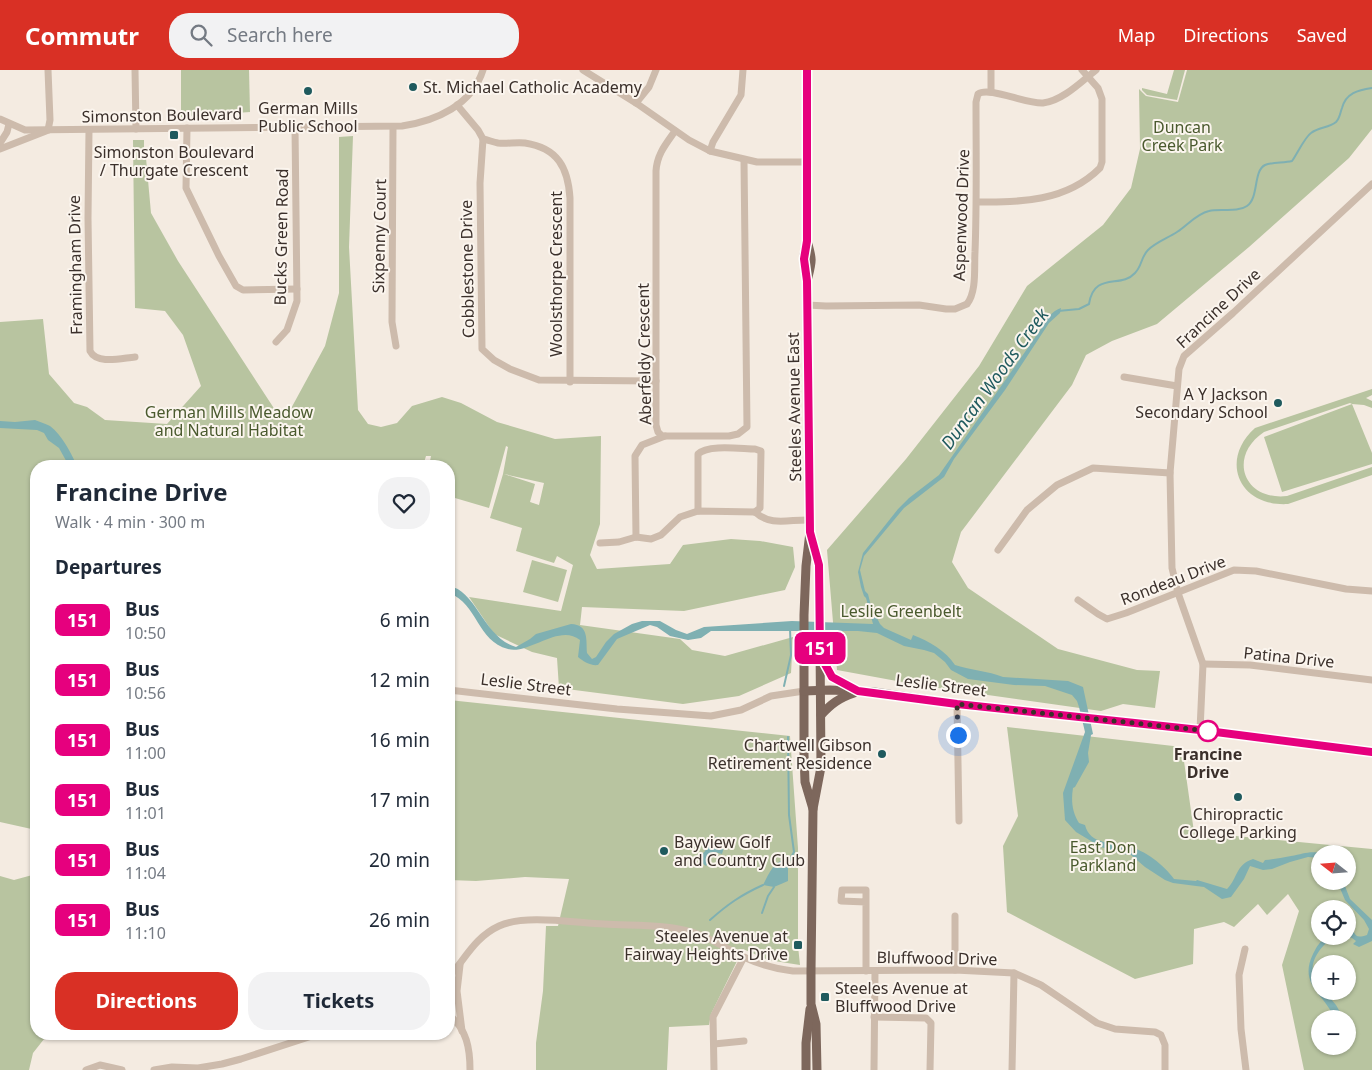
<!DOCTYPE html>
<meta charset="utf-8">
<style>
body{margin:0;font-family:"Noto Sans",sans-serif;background:#f2f2f3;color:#1f2937;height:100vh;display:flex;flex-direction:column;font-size:19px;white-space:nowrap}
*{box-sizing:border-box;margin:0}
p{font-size:16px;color:#747a83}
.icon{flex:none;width:28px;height:28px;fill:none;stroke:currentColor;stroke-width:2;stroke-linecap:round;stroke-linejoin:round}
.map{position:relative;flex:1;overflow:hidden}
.sheet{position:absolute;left:30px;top:390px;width:425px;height:580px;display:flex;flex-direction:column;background:#fff;border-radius:20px;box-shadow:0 1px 4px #0004}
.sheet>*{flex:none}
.badge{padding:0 10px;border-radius:8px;font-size:18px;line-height:32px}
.needle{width:32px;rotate:287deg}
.controls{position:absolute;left:1311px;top:775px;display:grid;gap:10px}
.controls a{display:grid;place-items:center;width:45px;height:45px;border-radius:50%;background:#fff;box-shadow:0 1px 4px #0004;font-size:25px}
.you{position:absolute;width:25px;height:25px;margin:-12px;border:4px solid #fff;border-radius:50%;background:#1a73e8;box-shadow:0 0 0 8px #1a73e833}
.map>.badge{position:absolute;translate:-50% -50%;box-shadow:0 0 0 2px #fff}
h2{padding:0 25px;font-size:19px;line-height:45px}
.round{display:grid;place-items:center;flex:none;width:52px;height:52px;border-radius:20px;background:#f2f2f3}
.summary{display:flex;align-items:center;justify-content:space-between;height:85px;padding:0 25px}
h1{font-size:24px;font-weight:700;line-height:38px}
.primary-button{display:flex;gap:10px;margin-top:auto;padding:10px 25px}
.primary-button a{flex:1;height:58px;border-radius:20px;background:#d93025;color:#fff;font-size:20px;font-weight:700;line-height:58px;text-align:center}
.primary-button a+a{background:#f2f2f3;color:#1f2937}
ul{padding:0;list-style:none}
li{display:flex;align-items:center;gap:15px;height:60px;padding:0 25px}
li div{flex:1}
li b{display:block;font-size:19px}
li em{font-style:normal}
li .badge{min-width:55px;font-weight:700;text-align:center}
header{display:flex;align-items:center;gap:30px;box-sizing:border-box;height:70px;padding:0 25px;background:#d93025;color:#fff}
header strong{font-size:24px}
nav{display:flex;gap:28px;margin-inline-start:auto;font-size:18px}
.search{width:350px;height:45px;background:#f2f2f3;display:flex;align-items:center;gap:12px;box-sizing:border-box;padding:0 18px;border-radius:20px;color:#747a83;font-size:19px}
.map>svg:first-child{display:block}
.green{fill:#b8c4a0;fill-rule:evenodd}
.water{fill:#7fb0b2}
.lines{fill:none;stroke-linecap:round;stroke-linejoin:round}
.stream{stroke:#7fb0b2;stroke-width:2}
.minor{stroke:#cdbbac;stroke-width:7}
.major{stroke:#7d675c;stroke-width:9}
.line-casing{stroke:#fff;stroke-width:11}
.line{stroke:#e6007e;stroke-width:8}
.walk{stroke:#3b302b;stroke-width:5;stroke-dasharray:0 9}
.poi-dot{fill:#1f5a5e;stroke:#fbf5ee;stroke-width:2}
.stop-dot{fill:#fff;stroke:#e6007e;stroke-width:2.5}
.labels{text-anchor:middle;stroke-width:4;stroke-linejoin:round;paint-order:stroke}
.poi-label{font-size:16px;fill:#3b302b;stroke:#fbf5ee;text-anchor:start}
.street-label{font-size:16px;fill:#3b302b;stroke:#fbf5ee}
.park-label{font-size:16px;fill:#4a5a2e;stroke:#fbf5ee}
.stop-label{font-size:16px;font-weight:bold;fill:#3b302b;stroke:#fbf5ee}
.water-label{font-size:18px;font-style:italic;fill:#1f5a5e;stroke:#fbf5ee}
</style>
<header>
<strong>Commutr</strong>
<div class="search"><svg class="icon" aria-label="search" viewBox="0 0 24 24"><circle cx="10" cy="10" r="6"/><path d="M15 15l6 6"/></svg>Search here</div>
<nav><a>Map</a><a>Directions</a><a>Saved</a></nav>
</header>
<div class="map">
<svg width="1372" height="1000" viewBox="0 0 1372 1000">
<rect width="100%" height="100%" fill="#f4ebe1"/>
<g class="green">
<polygon points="181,0 249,0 250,42 181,47"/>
<polygon points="1174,0 1185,0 1177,30 1147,25 1142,20 1142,18 1167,24"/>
<polygon points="1187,0 1372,0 1372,59 1349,88 1249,177 1157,254 1112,271 1086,285 1072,315 961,462 952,492 968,518 1058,579 1137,600 1160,601 1155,638 1123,634 1101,641 924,616 837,600 827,480 906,389 979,296 1027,216 1103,155 1131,118 1140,79 1139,19 1146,26 1178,32"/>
<path d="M353 66 349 177 358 340 368 354 381 357 397 353 412 336 442 327 461 333 497 352 555 369 601 366 600 454 590 485 597 499 670 494 683 475 731 469 760 471 793 477 795 497 785 520 684 541 582 537 580 555 680 569 692 580 725 586 793 567 791 603 739 626 683 634 559 618 557 588 532 582 494 564 469 527 561 541 573 495 557 486 554 493 516 481 522 458 490 448 503 404 508 377 506 376 489 438 455 428V424L449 422V396H429L431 386H426L423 396H36V760L0 752V252L43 249 49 304 74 333 87 337 105 350 167 354 201 316 183 265 165 241 135 238 133 70H144V88H146L151 143 178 191 279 346 288 344 325 276 339 223V67ZM504 404 544 413 539 435 530 432 535 414Z"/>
<path d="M1372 319V325L1366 328 1372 331V338L1364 335 1352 334 1372 383V394L1282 422 1264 367 1352 334 1350 333 1264 362C1227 387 1244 431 1287 426L1372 397V405L1288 434C1239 437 1219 390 1255 358Z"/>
<polygon points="532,490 567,500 558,532 523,522"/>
<polygon points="449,630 790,666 798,778 798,876 800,895 768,890 743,879 711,944 709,955 669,957 667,1000 536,1000 536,973 543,921 546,856 558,856 569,809 525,807 476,811 449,810"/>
<path d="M1007 657 1182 677 1194 762 1372 779V1000H1304L1282 895 1299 841 1288 824 1267 845 1258 834 1234 857 1224 852 1194 859 1193 894 1135 909 1007 842 1003 776 1018 746ZM1320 784H1348V811H1320ZM1320 839H1348V866H1320ZM1320 894H1348V921H1320ZM1320 949H1348V976H1320Z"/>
<polygon points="36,804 36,964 48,964 33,983 29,1000 0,1000 0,806 14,810"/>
</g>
<g class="water">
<path d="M1061 238 1060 243 1049 253 1005 320 954 389 944 407 904 438 864 486 860 500 865 521 868 524 871 536 880 554 884 558 911 570 913 565C929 571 946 581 955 595 971 600 988 601 1003 607L1068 611 1083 617 1093 664 1091 665 1088 683 1089 692 1075 717 1073 718C1071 730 1072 742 1079 753L1085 755C1090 775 1112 772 1127 776 1145 780 1164 795 1174 809L1196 811 1197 810 1227 819C1238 808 1235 795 1253 789L1263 793 1265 790C1274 789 1282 788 1291 786 1304 784 1310 780 1324 784H1320V788L1308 787 1290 792 1272 799 1263 800 1250 796 1244 809 1231 827 1222 829 1204 817 1173 813 1165 810 1145 797 1131 785 1123 784 1101 777 1076 762 1065 750 1063 723 1085 662 1079 637 1077 631 1072 625 1045 616 1014 615 968 609 951 600 945 592 934 583 924 580 904 576 877 563 858 561H711L701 568 688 570 670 566 657 557 650 555 617 569 598 595C590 596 583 591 578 587L580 570C559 553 529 585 508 579 477 571 478 534 449 523V516C476 520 484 568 516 577L530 569 536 564 571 554C589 555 586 569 587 583L592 589 596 587 606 572 614 564 632 554 642 551H660L676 560 687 564 704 557 792 551 873 554 866 528 864 526 861 517 858 502 863 483 898 439 909 428 939 405 1041 259C1044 251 1053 240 1061 238Z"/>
<path d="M35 350C40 352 46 354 50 356 62 365 71 383 77 396H69L59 378 48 370 44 363 37 360 0 358V351L15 352Z"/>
<polygon points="716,767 727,768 722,784 715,782 706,796 698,790"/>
<path d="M784 790 788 792V811L774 817 763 815C768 806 773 792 784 790Z"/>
<path d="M1337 811H1343L1350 829 1372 850V871L1359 877 1353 874 1356 871 1352 868 1345 866H1348V855C1357 862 1352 870 1367 865L1369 859 1364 850 1345 830Z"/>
<path d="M1328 866H1334C1324 874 1310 888 1313 903 1315 909 1320 915 1320 921H1324L1336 935 1344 949H1335C1325 924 1298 915 1313 884 1317 876 1320 871 1328 866Z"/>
</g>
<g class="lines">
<g class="stream">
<path d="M1058 241 1079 239 1089 234C1094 201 1121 219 1135 203 1142 196 1141 187 1148 180 1156 172 1168 168 1177 162 1188 155 1196 144 1209 141 1220 138 1237 143 1247 136 1259 128 1253 101 1265 95 1272 92 1284 93 1292 91 1297 84 1305 67 1311 63 1319 57 1329 58 1336 52 1340 48 1340 43 1342 38 1346 23 1358 20 1372 18"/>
<polyline points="784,616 791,585 790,559"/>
<polyline points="787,795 794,782 789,745 788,667"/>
<polyline points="762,843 768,826 774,817"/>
<path d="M710 850C728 834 741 825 763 815"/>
</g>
<g class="minor">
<polyline points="48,0 50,50 48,60"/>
<polyline points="135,0 136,59"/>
<polyline points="583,0 636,33 689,70 710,81 757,92 807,92"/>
<polyline points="991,22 991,0"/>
<polyline points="636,33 649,17 656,0"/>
<polyline points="457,35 478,60 483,69 480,113 482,279 494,290 510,299 539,310 656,311"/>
<path d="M0 49 25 60 402 56C436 51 472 35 483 0"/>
<polyline points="393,57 392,252 396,276"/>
<polyline points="187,58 186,118 219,186 236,216 243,220 297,219"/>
<path d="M89 60 88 148 90 281C97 295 122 288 135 287"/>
<path d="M675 61C666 74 657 84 656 101V355L658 362 662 366H729L738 364 747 357 744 90"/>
<path d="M483 69C488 70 493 72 498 73 507 74 516 72 525 73 558 78 568 98 570 128V312"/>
<polyline points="0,73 7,62 9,54"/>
<polyline points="0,79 46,61"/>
<polyline points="710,81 713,72 741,25 743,0"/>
<path d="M977 132C1021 132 1066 132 1100 98L1102 92V29L1098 18 1082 0"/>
<path d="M807 235 826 236 919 235 946 239H955L967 234C977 221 974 197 975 182 977 132 976 82 976 32L978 24C989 16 1025 34 1043 33 1062 31 1081 12 1096 0"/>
<polyline points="276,272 287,260 297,231 295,57"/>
<polyline points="1124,307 1177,316"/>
<path d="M698 441V384C708 374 742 379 755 379L761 381 760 438 755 442"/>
<polyline points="636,467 635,386 642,375 665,366"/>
<path d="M600 473 619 472 636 467 651 469 661 465 680 447 698 441 755 442C771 457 790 449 810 450"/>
<polyline points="998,480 1027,440 1057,415 1093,398 1170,403"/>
<polyline points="1078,530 1098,544 1107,549 1126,543 1234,500 1256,501 1346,519 1372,521"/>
<polyline points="1203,594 1250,595 1372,610"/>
<polyline points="449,620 617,639 711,646 741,640 771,626 804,621"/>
<polyline points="957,634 959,751"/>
<polyline points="1200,660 1203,594 1178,523 1172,498 1170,403 1179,299 1184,286 1233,243 1372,114"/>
<polyline points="866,832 841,831 842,820 866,820 866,901"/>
<polyline points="1245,879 1239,905 1241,959 1246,1000"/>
<polyline points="460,895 457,921 462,961"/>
<polyline points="955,900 955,846"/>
<path d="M449 907C465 889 475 867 499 856 524 844 576 853 604 854 634 856 666 854 695 863 713 869 728 880 746 888 761 895 777 899 793 901L955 900 1014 903 1041 915 1097 953 1115 959 1155 962 1161 965 1165 975V1000"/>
<path d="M449 945C467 959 470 979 470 1000"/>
<polyline points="874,947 926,948 931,953 930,1000"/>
<polyline points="714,974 744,971"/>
<polyline points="86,1000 100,995 122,1000"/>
<polyline points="154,1000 172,997 198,998 222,994 241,989 318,964"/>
<polyline points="714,1000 713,947 744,887"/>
<polyline points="874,1000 875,901"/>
<polyline points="1012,1000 1014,903"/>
</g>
<g class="major">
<polyline points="807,0 807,171 804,185 807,211 810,462 806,496 804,545 804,684 805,712 813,739"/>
<path d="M807 171C813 191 812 191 807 211"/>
<polyline points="812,467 819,495 820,573 821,697 813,739 811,901 811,934 816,954 817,1000"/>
<polyline points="821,587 832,607 856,620"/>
<polyline points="804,621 830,620 874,622 957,634 1200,660 1372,682"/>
<path d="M821 645C831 634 839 628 854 623"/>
<polyline points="806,1000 806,973 810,939"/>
</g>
</g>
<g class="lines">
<defs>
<polyline id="line" points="807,0 807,171 804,189 807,211 810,462 819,495 820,585 832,607 858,621 957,634 1200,660 1372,682"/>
</defs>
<use href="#line" class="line-casing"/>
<use href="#line" class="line"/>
<polyline class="walk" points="958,665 957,634 1208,661"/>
</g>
<g class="poi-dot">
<circle cx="413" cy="17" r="5"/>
<circle cx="308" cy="21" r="5"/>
<rect x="169" y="60" width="10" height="10" rx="2.5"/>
<circle cx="1278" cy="333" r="5"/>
<circle cx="882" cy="684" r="5"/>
<circle cx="1238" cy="727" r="5"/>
<circle cx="664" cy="781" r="5"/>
<rect x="793" y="870" width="10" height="10" rx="2.5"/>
<rect x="820" y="922" width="10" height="10" rx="2.5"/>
</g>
<circle class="stop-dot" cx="1208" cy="661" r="10"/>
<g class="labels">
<g class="poi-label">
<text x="423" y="23">St. Michael Catholic Academy</text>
<text x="308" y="44" text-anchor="middle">German Mills<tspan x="308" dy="18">Public School</tspan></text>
<text x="174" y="88" text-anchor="middle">Simonston Boulevard<tspan x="174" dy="18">/ Thurgate Crescent</tspan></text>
<text x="1268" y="330" text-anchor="end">A Y Jackson<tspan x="1268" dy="18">Secondary School</tspan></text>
<text x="872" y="681" text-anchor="end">Chartwell Gibson<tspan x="872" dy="18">Retirement Residence</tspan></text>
<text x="1238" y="750" text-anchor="middle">Chiropractic<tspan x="1238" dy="18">College Parking</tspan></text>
<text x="674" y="778">Bayview Golf<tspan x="674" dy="18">and Country Club</tspan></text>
<text x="788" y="872" text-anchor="end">Steeles Avenue at<tspan x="788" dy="18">Fairway Heights Drive</tspan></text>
<text x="835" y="924">Steeles Avenue at<tspan x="835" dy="18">Bluffwood Drive</tspan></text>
</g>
<g class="street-label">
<text transform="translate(162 45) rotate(-1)" y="6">Simonston Boulevard</text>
<text transform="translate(961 145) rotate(-88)" y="6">Aspenwood Drive</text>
<text transform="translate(379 166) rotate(-89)" y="6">Sixpenny Court</text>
<text transform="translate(281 167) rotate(-89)" y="6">Bucks Green Road</text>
<text transform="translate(75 195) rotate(-91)" y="6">Framingham Drive</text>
<text transform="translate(467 199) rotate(-91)" y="6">Cobblestone Drive</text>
<text transform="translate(556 204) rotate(-90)" y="6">Woolsthorpe Crescent</text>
<text transform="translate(1218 238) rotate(-43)" y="6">Francine Drive</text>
<text transform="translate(644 284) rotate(-91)" y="6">Aberfeldy Crescent</text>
<text transform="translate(794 337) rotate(-91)" y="6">Steeles Avenue East</text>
<text transform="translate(1173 510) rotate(-21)" y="6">Rondeau Drive</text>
<text transform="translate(1289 587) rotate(6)" y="6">Patina Drive</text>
<text transform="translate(526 614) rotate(7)" y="6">Leslie Street</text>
<text transform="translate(941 615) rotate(7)" y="6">Leslie Street</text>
<text transform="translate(937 888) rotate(1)" y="6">Bluffwood Drive</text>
</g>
<g class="park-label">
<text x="1182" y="63">Duncan<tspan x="1182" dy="18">Creek Park</tspan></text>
<text x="229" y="348">German Mills Meadow<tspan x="229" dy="18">and Natural Habitat</tspan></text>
<text x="901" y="547">Leslie Greenbelt</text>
<text x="1103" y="783">East Don<tspan x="1103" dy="18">Parkland</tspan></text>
</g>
<g class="stop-label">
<text x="1208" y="690">Francine<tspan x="1208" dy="18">Drive</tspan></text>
</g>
<g class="water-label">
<text transform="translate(995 309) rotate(-54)" y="6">Duncan Woods Creek</text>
</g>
</g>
</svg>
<div class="controls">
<a><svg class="needle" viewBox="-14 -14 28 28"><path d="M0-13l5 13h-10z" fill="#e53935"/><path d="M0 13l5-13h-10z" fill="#747a83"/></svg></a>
<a><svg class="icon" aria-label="locate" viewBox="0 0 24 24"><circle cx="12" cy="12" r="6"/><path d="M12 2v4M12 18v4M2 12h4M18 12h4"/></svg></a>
<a>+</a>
<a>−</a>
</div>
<div class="you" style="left:958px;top:665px"></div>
<b class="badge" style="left:820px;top:578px;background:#e6007e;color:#fff">151</b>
<section class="sheet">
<div class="summary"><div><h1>Francine Drive</h1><p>Walk · 4 min · 300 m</p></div><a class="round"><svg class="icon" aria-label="heart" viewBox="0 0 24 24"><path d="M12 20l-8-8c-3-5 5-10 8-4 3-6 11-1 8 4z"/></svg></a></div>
<h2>Departures</h2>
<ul>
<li><span class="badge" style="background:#e6007e;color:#fff">151</span><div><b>Bus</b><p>10:50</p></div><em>6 min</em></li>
<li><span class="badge" style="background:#e6007e;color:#fff">151</span><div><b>Bus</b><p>10:56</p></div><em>12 min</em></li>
<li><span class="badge" style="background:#e6007e;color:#fff">151</span><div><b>Bus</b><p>11:00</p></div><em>16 min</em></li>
<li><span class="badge" style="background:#e6007e;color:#fff">151</span><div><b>Bus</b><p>11:01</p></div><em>17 min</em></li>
<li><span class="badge" style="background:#e6007e;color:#fff">151</span><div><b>Bus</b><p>11:04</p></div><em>20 min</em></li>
<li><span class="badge" style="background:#e6007e;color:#fff">151</span><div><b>Bus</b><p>11:10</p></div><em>26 min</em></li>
</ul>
<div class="primary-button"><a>Directions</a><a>Tickets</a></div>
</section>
</div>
